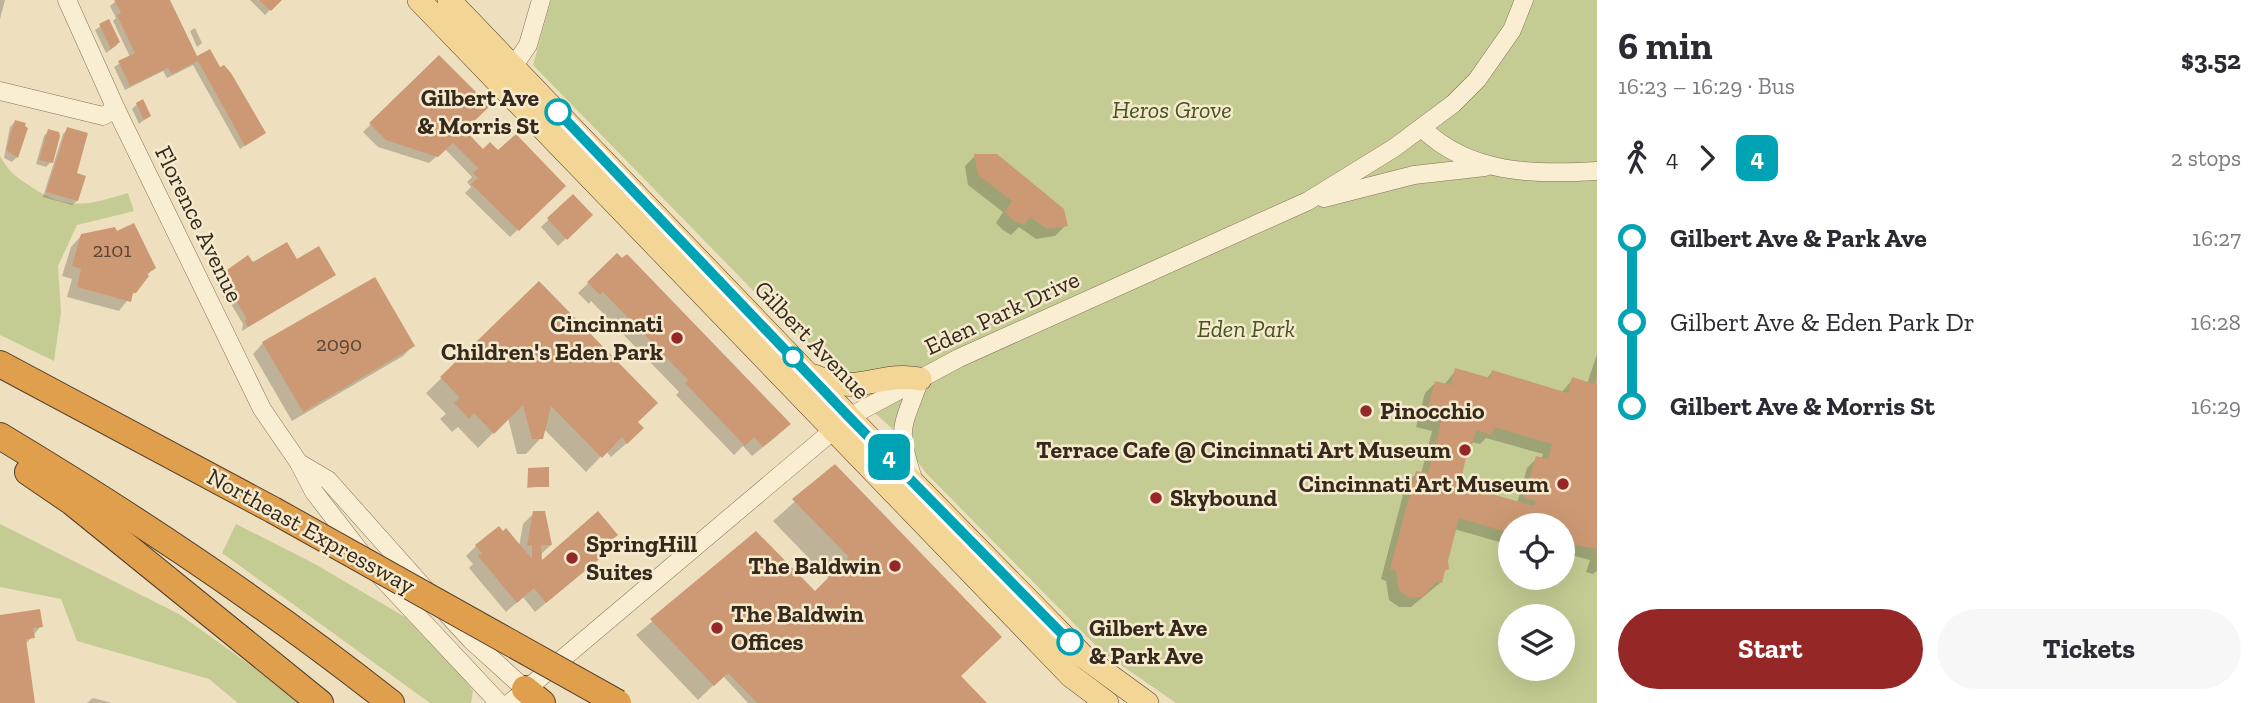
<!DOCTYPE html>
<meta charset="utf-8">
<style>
body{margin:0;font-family:"Zilla Slab",serif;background:#f7f7f7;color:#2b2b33;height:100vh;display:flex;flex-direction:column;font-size:26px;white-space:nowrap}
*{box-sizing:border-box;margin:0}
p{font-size:23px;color:#7c7c81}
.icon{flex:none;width:38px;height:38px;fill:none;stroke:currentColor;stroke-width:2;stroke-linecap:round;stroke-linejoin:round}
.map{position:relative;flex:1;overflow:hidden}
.drawer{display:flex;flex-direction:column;background:#fff;width:665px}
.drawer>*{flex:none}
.badge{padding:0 14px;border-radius:10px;font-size:24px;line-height:46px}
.fabs{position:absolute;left:1498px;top:513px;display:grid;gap:14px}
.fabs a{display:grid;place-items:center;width:77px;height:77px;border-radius:50%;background:#fff;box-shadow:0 7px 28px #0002;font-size:35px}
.map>.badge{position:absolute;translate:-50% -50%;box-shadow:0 0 0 4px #fff}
.legs{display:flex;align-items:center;gap:10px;height:77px;padding:0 21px;font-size:23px}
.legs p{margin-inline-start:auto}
.head{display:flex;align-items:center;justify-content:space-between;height:119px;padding:0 21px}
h1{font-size:38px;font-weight:700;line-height:52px}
.cta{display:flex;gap:14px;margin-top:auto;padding:14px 21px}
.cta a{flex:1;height:80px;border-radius:42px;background:#962727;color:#fff;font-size:28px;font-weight:700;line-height:80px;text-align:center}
.cta a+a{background:#f7f7f7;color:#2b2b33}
ul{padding:0 21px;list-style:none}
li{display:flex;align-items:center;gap:24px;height:84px;font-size:26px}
li i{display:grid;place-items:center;width:10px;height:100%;margin:0 9px;background:currentColor}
li i::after{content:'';width:18px;height:18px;margin:-9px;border:5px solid;border-radius:50%;background:#fff}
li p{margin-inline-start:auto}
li:first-child i{background:linear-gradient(#0000 50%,currentColor 0)}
li:last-child i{background:linear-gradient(currentColor 50%,#0000 0)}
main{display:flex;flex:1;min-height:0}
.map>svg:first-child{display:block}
.green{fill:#c5cc93;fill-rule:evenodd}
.shadow{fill:#0003;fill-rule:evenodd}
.building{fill:#cd9974;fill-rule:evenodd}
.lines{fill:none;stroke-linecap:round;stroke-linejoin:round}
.minor-casing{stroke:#877057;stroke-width:19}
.major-casing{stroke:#543f2c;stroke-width:24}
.highway-casing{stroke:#543f2c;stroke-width:28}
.minor{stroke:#f9edd2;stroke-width:18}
.major{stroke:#f3d695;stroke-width:23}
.highway{stroke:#e09f4d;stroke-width:26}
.highway-bridge-casing{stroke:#543f2c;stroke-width:28;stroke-linecap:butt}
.highway-bridge{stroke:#e09f4d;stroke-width:26}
.line-1-casing{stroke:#fff;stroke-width:16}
.line-1{stroke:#00a3b4;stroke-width:10}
.stop-1-dot{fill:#fff;stroke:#00a3b4;stroke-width:3.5}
.poi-dot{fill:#962727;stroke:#f5eace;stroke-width:2.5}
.labels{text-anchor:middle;stroke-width:5;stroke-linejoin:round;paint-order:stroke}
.number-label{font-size:21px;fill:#5c4532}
.stop-label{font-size:24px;font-weight:bold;fill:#36291c;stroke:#f5eace;text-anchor:end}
.park-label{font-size:24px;font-style:italic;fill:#465322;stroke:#f5eace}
.street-label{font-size:24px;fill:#36291c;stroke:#f5eace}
.poi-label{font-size:24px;font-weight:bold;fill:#36291c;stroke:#f5eace;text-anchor:end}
</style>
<main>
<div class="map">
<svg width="1597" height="703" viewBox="0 0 1597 703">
<rect width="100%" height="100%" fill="#eee0bf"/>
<g class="green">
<path d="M551 0H1597V703H1176L1102 652 926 473 896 432 858 398 533 65ZM1510 525H1563V578H1510ZM1510 616H1563V668H1510Z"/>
<path d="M0 156C8 171 16 177 30 186 67 212 87 205 128 193L134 211 77 225 58 266 61 312 54 361 0 335Z"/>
<polygon points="0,524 179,614 303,703 238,703 209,679 77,641 61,599 0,587"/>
<polygon points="236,524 315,564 405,617 465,680 473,691 471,703 430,703 222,553"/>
</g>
<g class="shadow">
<polygon points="0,0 5,0 0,19"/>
<polygon points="117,0 168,0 196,59 220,70 264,133 240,149 193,65 167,78 163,71 125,90 114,67 130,57 113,21 116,18 110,6"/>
<polygon points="250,0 280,0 265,15"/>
<polygon points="108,21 117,45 106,53 95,30"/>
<polygon points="195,28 202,43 197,47 190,31"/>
<polygon points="439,57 463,131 482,151 498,152 564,186 510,237 465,193 471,187 467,182 472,177 445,149 429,163 378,147 363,132"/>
<polygon points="137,104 149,116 139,124 132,109"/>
<polygon points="15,122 17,157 12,162 4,158 10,127"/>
<polygon points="68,129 77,201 72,205 43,197 63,134"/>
<polygon points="49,131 52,161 46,167 36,164 44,136"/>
<polygon points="975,156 1066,225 1055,236 1036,239 1019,227 1011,235 1003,230 996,223 1003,212 968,185 965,166"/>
<polygon points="573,196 591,215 558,246 541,227"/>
<polygon points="81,236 153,268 119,311 67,297 72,279 62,276 71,247"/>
<polygon points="617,255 778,435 752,456 743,446 734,455 676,395 679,392 591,301 589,304 578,293"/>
<polygon points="248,257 252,265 297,261 334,275 242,331 243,324 228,299 225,301 216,282"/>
<polygon points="539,284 636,423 627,443 611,457 606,451 586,472 544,429 541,438 526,454 517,454 508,418 478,448 458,427 452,432 440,419 446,414 426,393"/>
<polygon points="263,343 413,346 403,356 292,421 253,354"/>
<path d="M1597 354V571L1593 574 1586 572 1590 560 1563 553V525H1510V545L1454 529 1440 583 1411 607H1399L1389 600 1386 581 1381 579 1406 483 1417 473 1421 474 1432 431 1416 427 1425 393 1435 383 1444 385 1456 370 1486 379 1492 372 1561 393 1573 379 1587 384ZM1486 438 1543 454 1541 459 1537 458 1527 468 1517 503 1458 486 1467 448 1471 442 1480 444Z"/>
<polygon points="835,466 959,676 984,703 748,703 723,676 698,700 636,635 756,534 815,593 829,579 773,521"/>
<polygon points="528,470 547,486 527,488"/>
<polygon points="534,513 551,545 540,555 540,563 610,540 604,555 535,612 523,597 506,612 469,568 473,564 466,556 476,546 519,547 523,524"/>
<polygon points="0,617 41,626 25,645 33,703 0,703"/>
<polygon points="93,698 112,703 87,703"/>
</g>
<g class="building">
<polygon points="114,0 170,0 197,56 210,49 220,67 224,65 231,73 266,133 245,146 198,61 172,74 168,68 130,86 118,61 135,53 117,15 121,13"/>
<polygon points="259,0 282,0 271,11"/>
<polygon points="109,19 120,42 111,49 99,24"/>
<polygon points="439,55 490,106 465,130 483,149 490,142 498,150 516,134 566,186 519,231 471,184 478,178 473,173 478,168 453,143 438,157 386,140 369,123"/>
<polygon points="143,99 151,116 144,120 136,103"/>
<polygon points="15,120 26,123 25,126 28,128 18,158 6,150"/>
<polygon points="67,127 88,133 77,173 86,176 78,201 46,192"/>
<polygon points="48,129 59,132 60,136 53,163 39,160"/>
<polygon points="974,154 997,154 1064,209 1068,226 1047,229 1030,217 1023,225 1013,220 1005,212 1012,201 978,175"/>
<polygon points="573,194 593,215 567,240 547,218"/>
<polygon points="134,223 156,268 147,274 149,276 136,293 133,293 131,302 77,287 81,269 72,266 81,234 115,227 117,231"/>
<polygon points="287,242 297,259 319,246 336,275 248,327 244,321 247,319 233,296 230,298 220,275 248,255 253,262"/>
<polygon points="617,253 622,258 627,254 791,424 763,447 754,437 745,446 685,383 688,380 603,292 600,295 587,282"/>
<polygon points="375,277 415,346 303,412 262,342"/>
<polygon points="539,281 658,403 638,422 644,428 627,444 622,437 602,458 551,406 543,439 532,439 523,405 494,434 474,413 469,419 454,403 460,398 440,377"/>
<path d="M1455 368 1490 378 1492 370 1568 393 1572 377 1594 384 1597 374V549L1563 543V525H1510V533L1459 518 1448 561 1449 569 1445 571 1442 583 1436 582 1423 597 1410 598 1399 590 1396 571 1390 569 1416 471 1428 473 1438 436 1441 421 1425 417 1435 381 1451 385ZM1494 427 1552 444 1548 459 1536 456 1524 498 1536 501 1534 506 1460 485 1469 444 1472 445 1476 430 1492 435Z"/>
<polygon points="835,464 1002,637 961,676 987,703 757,703 728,673 714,686 650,619 756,531 815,591 849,557 792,499"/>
<polygon points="549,467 549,487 528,487 528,468"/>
<polygon points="533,511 545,511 552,545 541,545 542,560 598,511 618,535 612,540 616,545 546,603 534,588 517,603 478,556 482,553 475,545 499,526 503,531 506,528 532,559 532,545 527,546"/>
<polygon points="40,609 43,627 33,628 35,638 26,639 35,703 0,703 0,615"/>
</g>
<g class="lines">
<defs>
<g id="minor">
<polyline points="67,0 116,109 262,409 299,463 314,492 362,554"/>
<polyline points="507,76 528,45 541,0"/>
<polyline points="0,91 103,116 116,109"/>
<path d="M1422 128C1469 174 1534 175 1597 171"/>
<polyline points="1324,198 1414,175 1485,167"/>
<polyline points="299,463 328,480 426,590"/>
<path d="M914 482C896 427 901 431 920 379"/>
<polyline points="380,576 499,703"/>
<polyline points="447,614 471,640 525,689"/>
<polyline points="510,703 849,417 959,358 1308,201 1394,148 1453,104 1477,80 1512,30 1524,0"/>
</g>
<g id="major">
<polyline points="419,0 1071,676 1107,703"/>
<polyline points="449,0 849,417 1084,657 1147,703"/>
<path d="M814 376C862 397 876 371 920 379"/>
</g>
<g id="highway">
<polyline points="0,364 273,510"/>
<path d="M0 436C135 517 267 605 391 703"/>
<polyline points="28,472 72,502 320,703"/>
<polyline points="525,689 542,703"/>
</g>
</defs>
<use href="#minor" class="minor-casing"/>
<use href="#major" class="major-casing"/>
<use href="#highway" class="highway-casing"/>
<use href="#minor" class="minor"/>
<use href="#major" class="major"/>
<use href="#highway" class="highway"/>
<defs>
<polyline id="highway-bridge" points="273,510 618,703"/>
</defs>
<use href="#highway-bridge" class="highway-bridge-casing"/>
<use href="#highway-bridge" class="highway-bridge"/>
</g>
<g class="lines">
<defs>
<polyline id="line-1" points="558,112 849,417 1070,642"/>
</defs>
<use href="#line-1" class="line-1-casing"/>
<use href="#line-1" class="line-1"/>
</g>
<g class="stop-1-dot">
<circle cx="558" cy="112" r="12"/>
<circle cx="793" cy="357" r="9"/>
<circle cx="1070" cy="642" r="12"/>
</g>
<g class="poi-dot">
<circle cx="677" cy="338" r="7"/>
<circle cx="1366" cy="411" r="7"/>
<circle cx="1465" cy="450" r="7"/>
<circle cx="1563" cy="484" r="7"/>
<circle cx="1156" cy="498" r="7"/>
<circle cx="572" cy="558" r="7"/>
<circle cx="895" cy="566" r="7"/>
<circle cx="717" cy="628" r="7"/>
</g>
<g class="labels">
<g class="number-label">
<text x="112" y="257">2101</text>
<text x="339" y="351">2090</text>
</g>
<g class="stop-label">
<text x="539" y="106">Gilbert Ave<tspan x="539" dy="28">&amp; Morris St</tspan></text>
<text x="1089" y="636" text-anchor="start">Gilbert Ave<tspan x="1089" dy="28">&amp; Park Ave</tspan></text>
</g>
<g class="park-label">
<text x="1172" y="118">Heros Grove</text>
<text x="1246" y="337">Eden Park</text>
</g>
<g class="street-label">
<text transform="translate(199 224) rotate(64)" y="8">Florence Avenue</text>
<text transform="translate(1002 313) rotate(-25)" y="8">Eden Park Drive</text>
<text transform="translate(812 340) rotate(46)" y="8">Gilbert Avenue</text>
<text transform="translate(311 531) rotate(29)" y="8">Northeast Expressway</text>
</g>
<g class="poi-label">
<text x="663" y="332">Cincinnati<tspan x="663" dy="28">Children's Eden Park</tspan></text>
<text x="1380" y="419" text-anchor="start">Pinocchio</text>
<text x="1451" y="458">Terrace Cafe @ Cincinnati Art Museum</text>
<text x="1549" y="492">Cincinnati Art Museum</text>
<text x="1170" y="506" text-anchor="start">Skybound</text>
<text x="586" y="552" text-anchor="start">SpringHill<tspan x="586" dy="28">Suites</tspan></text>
<text x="881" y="574">The Baldwin</text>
<text x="731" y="622" text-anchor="start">The Baldwin<tspan x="731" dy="28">Offices</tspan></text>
</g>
</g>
</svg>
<div class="fabs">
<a><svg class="icon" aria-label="locate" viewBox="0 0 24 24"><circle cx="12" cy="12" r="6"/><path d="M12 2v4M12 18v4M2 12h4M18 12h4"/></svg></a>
<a><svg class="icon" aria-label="layers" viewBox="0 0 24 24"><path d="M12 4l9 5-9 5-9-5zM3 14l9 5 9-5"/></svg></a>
</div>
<b class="badge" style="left:889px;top:457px;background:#00a3b4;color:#fff">4</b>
</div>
<section class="drawer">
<div class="head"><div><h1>6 min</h1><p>16:23 – 16:29 · Bus</p></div><b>$3.52</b></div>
<div class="legs"><svg class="icon" aria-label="walk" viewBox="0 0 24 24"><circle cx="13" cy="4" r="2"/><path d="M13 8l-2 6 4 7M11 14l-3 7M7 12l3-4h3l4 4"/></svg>4<svg class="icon" aria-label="forward" viewBox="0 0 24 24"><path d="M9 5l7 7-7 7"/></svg><b class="badge" style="background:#00a3b4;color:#fff">4</b><p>2 stops</p></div>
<ul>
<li><i style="color:#00a3b4"></i><b>Gilbert Ave &amp; Park Ave</b><p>16:27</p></li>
<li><i style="color:#00a3b4"></i><span>Gilbert Ave &amp; Eden Park Dr</span><p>16:28</p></li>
<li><i style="color:#00a3b4"></i><b>Gilbert Ave &amp; Morris St</b><p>16:29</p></li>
</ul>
<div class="cta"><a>Start</a><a>Tickets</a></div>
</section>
</main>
